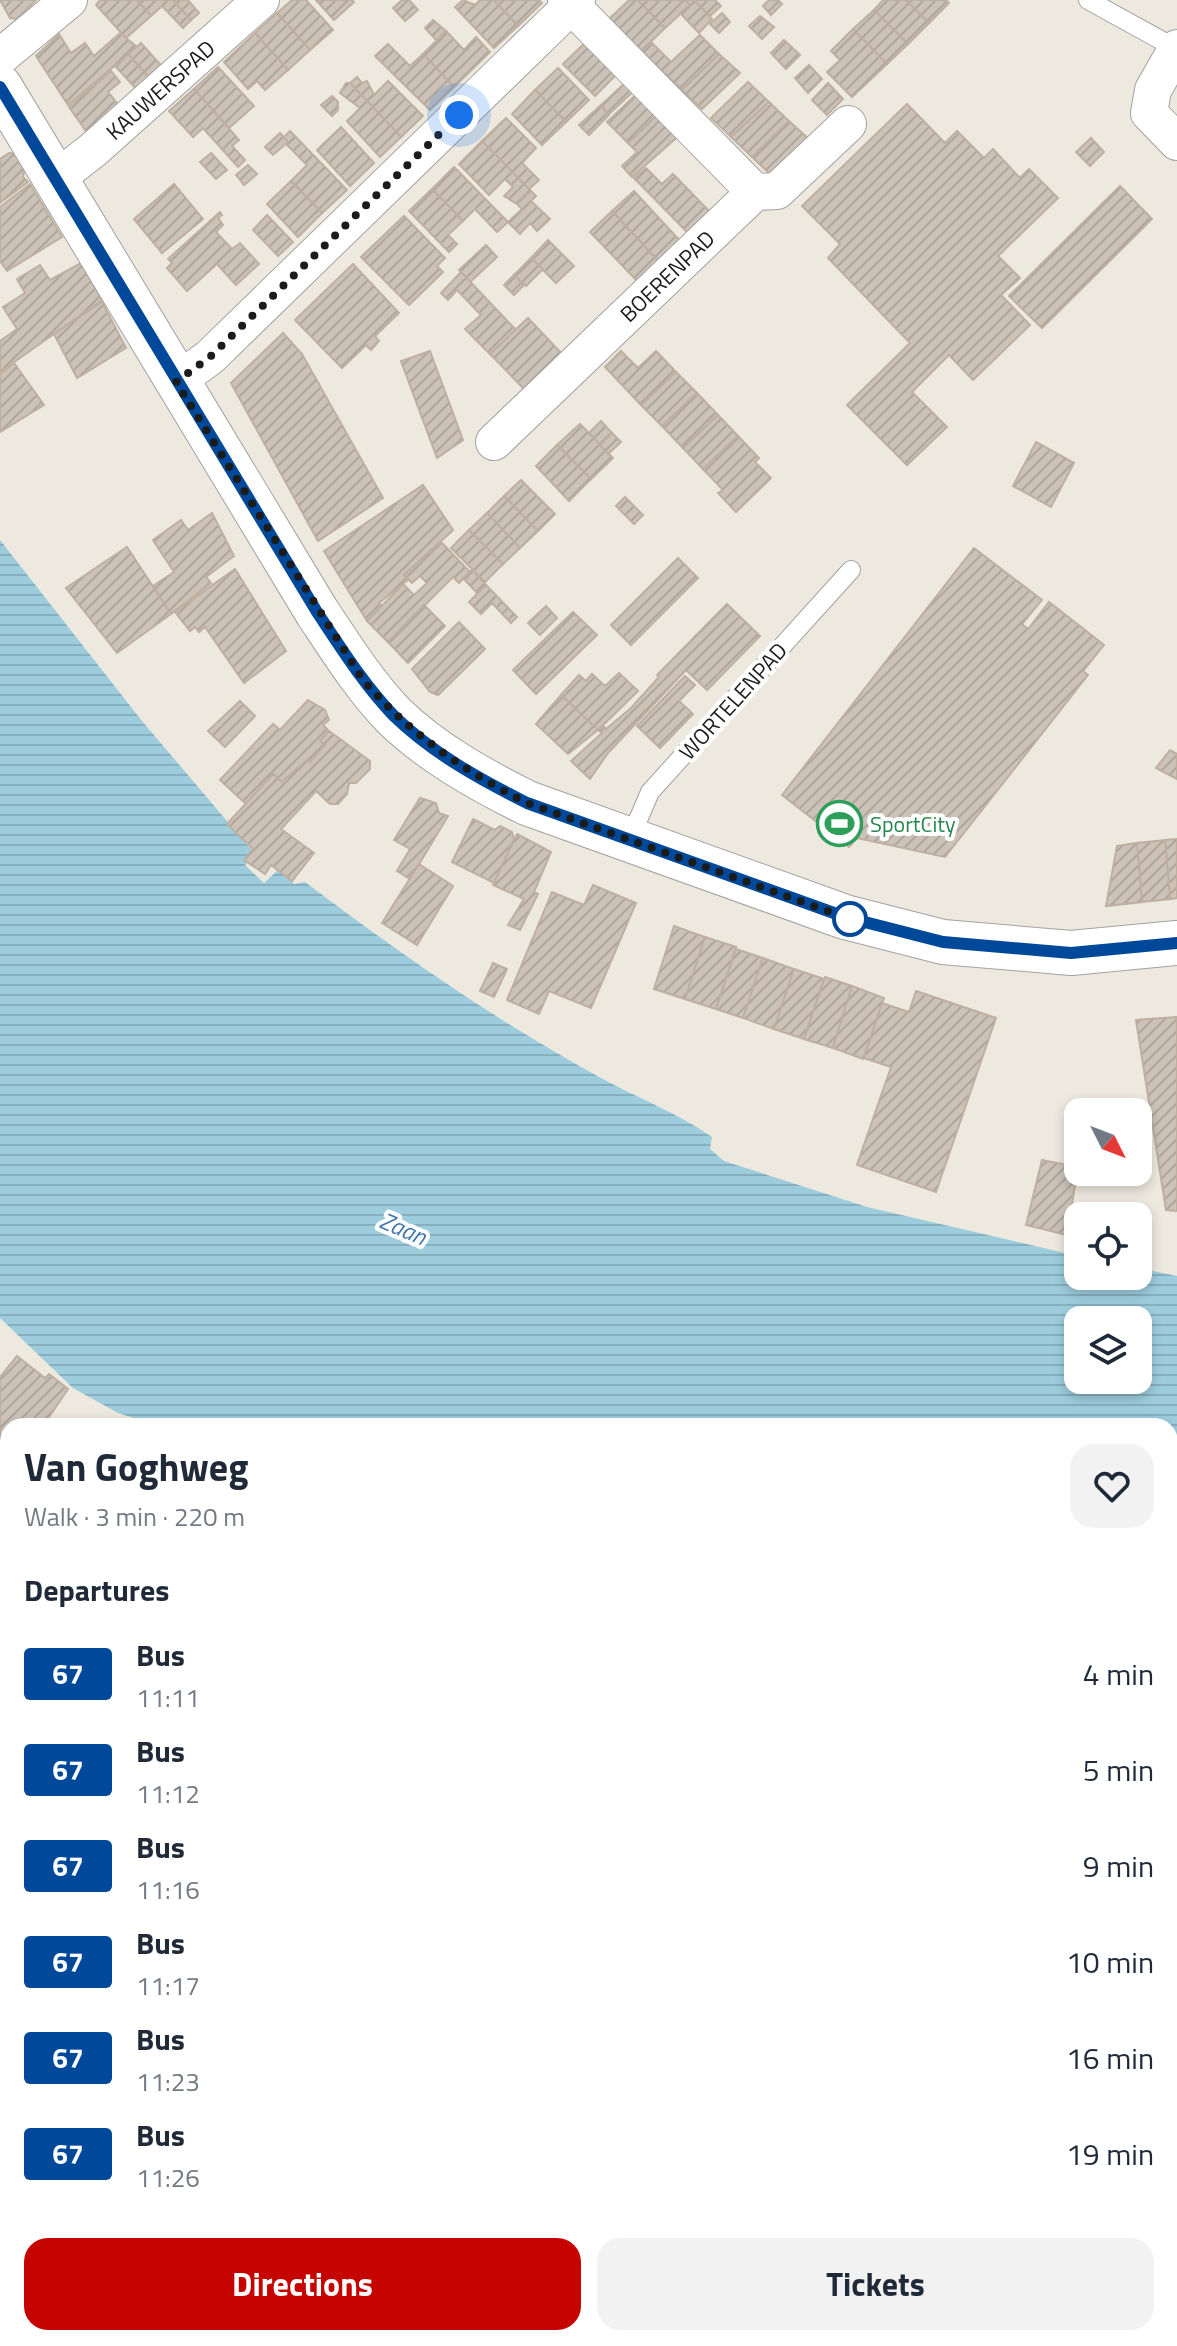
<!DOCTYPE html>
<meta charset="utf-8">
<style>
body{margin:0;font-family:"Titillium Web",sans-serif;background:#f2f2f3;color:#1f2937;height:100vh;display:flex;flex-direction:column;font-size:30px;white-space:nowrap}
*{box-sizing:border-box;margin:0}
p{font-size:26px;color:#747a83}
.icon{flex:none;width:44px;height:44px;fill:none;stroke:currentColor;stroke-width:2;stroke-linecap:round;stroke-linejoin:round}
.map{position:relative;flex:1;overflow:hidden}
.drawer{position:absolute;left:0px;top:1418px;width:1178px;height:928px;display:flex;flex-direction:column;background:#fff;border-radius:24px 24px 0 0;box-shadow:0 4px 12px #0003}
.drawer>*{flex:none}
.badge{padding:0 16px;border-radius:6px;font-size:28px;line-height:52px}
.needle{width:52px;rotate:132deg}
.tools{position:absolute;left:1064px;top:1098px;display:grid;gap:16px}
.tools a{display:grid;place-items:center;width:88px;height:88px;border-radius:16px;background:#fff;box-shadow:0 4px 12px #0003;font-size:40px}
.you{position:absolute;width:40px;height:40px;margin:-20px;border:6px solid #fff;border-radius:50%;background:#1a73e8;box-shadow:0 0 0 12px #1a73e833}
.map>.badge{position:absolute;translate:-50% -50%;box-shadow:0 0 0 4px #fff}
h2{padding:0 24px;font-size:30px;line-height:72px}
.round{display:grid;place-items:center;flex:none;width:84px;height:84px;border-radius:24px;background:#f2f2f3}
.summary{display:flex;align-items:center;justify-content:space-between;height:136px;padding:0 24px}
h1{font-size:38px;font-weight:700;line-height:60px}
.button{display:flex;gap:16px;margin-top:auto;padding:16px 24px}
.button a{flex:1;height:92px;border-radius:24px;background:#c50400;color:#fff;font-size:32px;font-weight:700;line-height:92px;text-align:center}
.button a+a{background:#f2f2f3;color:#1f2937}
ul{padding:0;list-style:none}
li{display:flex;align-items:center;gap:24px;height:96px;padding:0 24px}
li div{flex:1}
li b{display:block;font-size:30px}
li em{font-style:normal}
li .badge{min-width:88px;font-weight:700;text-align:center}
.map>svg:first-child{display:block}
.water{fill:url(#water-rules);fill-rule:evenodd}
.building{fill:url(#building-hatch);stroke:#bfafa1;stroke-width:2}
.lines{fill:none;stroke-linecap:round;stroke-linejoin:round}
.service-casing{stroke:#a2a2a2;stroke-width:20}
.minor-casing{stroke:#a2a2a2;stroke-width:38}
.tertiary-casing{stroke:#a2a2a2;stroke-width:46}
.service{stroke:#fff;stroke-width:18}
.minor{stroke:#fff;stroke-width:36}
.tertiary{stroke:#fff;stroke-width:44}
.line-casing{stroke:#fff;stroke-width:18}
.line{stroke:#004899;stroke-width:12}
.walk{stroke:#1b1b1b;stroke-width:8;stroke-dasharray:0 14.4}
.stop-dot{fill:#fff;stroke:#004899;stroke-width:4}
.labels{text-anchor:middle;stroke-width:8;stroke-linejoin:round;paint-order:stroke}
.street-label{font-size:22px;fill:#1b1b1b;stroke:#fff}
.leisure-label{font-size:22px;fill:#27864d;stroke:#fff;text-anchor:start}
.water-label{font-size:24px;font-style:italic;fill:#4476ad;stroke:#fff}
</style>
<div class="map">
<svg width="1177" height="2346" viewBox="0 0 1177 2346">
<defs>
<pattern id="water-rules" width="6" height="5" patternUnits="userSpaceOnUse" patternTransform="scale(2)"><rect width="6" height="5" fill="#9dcddd"/><path d="M0 2.5h6" fill="none" stroke="#87afbd"/></pattern>
<pattern id="building-hatch" width="6" height="6" patternUnits="userSpaceOnUse" patternTransform="scale(2)"><rect width="6" height="6" fill="#cdc2b8"/><path d="M-1 1l2-2M0 6l6-6M5 7l2-2" fill="none" stroke="#afa69e"/></pattern>
</defs>
<rect width="100%" height="100%" fill="#ede9df"/>
<path class="water" d="M0 540 142 721 255 854 245 865 264 883 279 869 294 884 305 882C399 953 495 1020 599 1077 637 1098 676 1112 712 1137L710 1149 724 1161 867 1207 1078 1256V1276H1138V1268L1177 1276V1715L1170 1714V1426H159L118 1413 73 1388 0 1318ZM1078 1320H1138V1380H1078Z"/>
<g class="building">
<polygon points="0,0 36,0 17,19 10,18"/>
<polygon points="137,0 173,0 191,20 183,28 162,6 151,16"/>
<polygon points="137,0 151,16 126,38 96,5 100,0"/>
<polygon points="173,0 188,0 199,13 191,20"/>
<polygon points="292,0 306,0 333,30 310,50 277,13"/>
<polygon points="316,0 352,0 354,2 334,20"/>
<polygon points="402,0 409,0 418,10 405,21 393,8"/>
<polygon points="463,0 475,5 480,0 494,0 518,26 494,48 455,7"/>
<polygon points="494,0 539,0 542,3 518,26"/>
<polygon points="629,0 638,0 665,28 641,51 609,19"/>
<polygon points="638,0 685,0 690,5 665,28"/>
<polygon points="685,0 694,0 712,19 699,33 680,13 690,5"/>
<polygon points="694,0 715,0 721,6 710,16"/>
<polygon points="769,0 778,0 782,4 771,15 763,6"/>
<polygon points="883,0 906,0 929,23 908,44 874,10"/>
<polygon points="906,0 946,0 949,3 929,23"/>
<polygon points="874,10 908,44 887,64 853,29"/>
<polygon points="277,13 310,50 288,70 255,33"/>
<polygon points="722,13 730,22 719,33 710,24"/>
<polygon points="760,16 774,27 762,39 749,26"/>
<polygon points="433,20 446,31 437,41 425,28"/>
<polygon points="853,29 887,64 852,97 827,72 840,60 831,51"/>
<polygon points="446,31 464,50 476,37 490,52 454,87 423,54"/>
<polygon points="120,33 137,47 68,105 36,56 59,34 71,53 85,43 94,56"/>
<polygon points="255,33 288,70 265,90 257,81 248,89 224,62"/>
<polygon points="700,35 719,54 682,90 641,51 651,42 671,62"/>
<polygon points="588,40 620,71 595,96 563,64"/>
<polygon points="784,40 800,55 786,69 771,53"/>
<polygon points="141,43 165,70 152,81 128,54"/>
<polygon points="388,44 410,66 423,54 454,87 430,110 375,56"/>
<polygon points="128,54 152,81 140,93 116,67"/>
<polygon points="719,54 740,73 702,109 682,90"/>
<polygon points="809,65 822,79 808,93 795,78"/>
<polygon points="218,67 254,106 229,128 194,89"/>
<polygon points="558,68 589,100 566,122 535,90"/>
<polygon points="111,71 120,82 108,92 121,108 88,134 69,107"/>
<polygon points="357,77 362,83 367,81 374,95 388,81 423,116 401,137 350,83"/>
<polygon points="628,80 637,88 609,114 601,105"/>
<polygon points="748,82 769,102 731,137 711,118"/>
<polygon points="346,83 350,83 401,137 380,157 347,121 360,108 340,93"/>
<polygon points="828,83 843,99 827,115 812,100"/>
<polygon points="194,89 239,140 232,146 245,160 238,167 203,128 193,137 169,111"/>
<polygon points="535,90 566,122 542,145 512,114"/>
<polygon points="640,91 661,112 628,143 607,122"/>
<polygon points="332,96 338,102 338,110 332,116 321,105"/>
<polygon points="769,102 789,121 752,157 731,137"/>
<polygon points="907,104 945,143 957,131 984,158 993,149 1020,178 1029,169 1058,198 998,256 1020,278 1001,295 1030,325 973,380 949,355 912,392 947,427 907,465 847,405 910,343 828,258 840,244 802,206"/>
<polygon points="600,106 609,115 589,135 579,125"/>
<polygon points="661,112 682,133 632,177 622,166 637,152 628,143"/>
<polygon points="506,118 536,148 522,163 539,180 529,189 482,141"/>
<polygon points="789,121 810,140 772,176 752,157"/>
<polygon points="341,127 374,163 350,186 317,150"/>
<polygon points="290,131 347,190 322,213 291,181 307,165 286,144 284,137"/>
<polygon points="280,133 288,142 273,155 265,147"/>
<polygon points="1091,138 1104,152 1090,166 1076,152"/>
<polygon points="482,141 531,191 517,204 504,196 513,187 505,179 489,195 459,164"/>
<polygon points="9,153 17,154 25,166 23,177 28,182 0,203 0,159"/>
<polygon points="211,153 227,170 216,179 200,162"/>
<polygon points="248,165 257,174 244,185 236,175"/>
<polygon points="454,167 508,222 497,232 475,209 463,221 432,189"/>
<polygon points="646,168 662,184 673,174 712,214 690,235 634,178"/>
<polygon points="291,181 322,213 298,237 267,204"/>
<polygon points="30,184 62,237 7,271 0,261 0,207"/>
<polygon points="174,184 203,219 162,253 134,219"/>
<polygon points="1120,186 1152,219 1042,328 1009,296"/>
<polygon points="432,189 463,221 448,235 457,244 449,252 409,211"/>
<polygon points="531,191 536,196 531,201 550,219 537,231 530,223 520,234 508,222 522,209 517,204"/>
<polygon points="634,191 681,242 659,262 612,211"/>
<polygon points="612,211 659,262 638,282 590,232"/>
<polygon points="220,212 222,215 218,218 223,225 216,232 232,249 240,243 259,264 236,285 217,264 187,291 167,268 172,263 168,259"/>
<polygon points="267,215 293,242 278,256 253,230"/>
<polygon points="404,216 445,258 437,266 443,272 409,305 361,257"/>
<polygon points="548,240 574,266 556,283 531,258"/>
<polygon points="486,245 497,257 470,282 459,270"/>
<polygon points="531,258 543,269 526,286 514,275"/>
<polygon points="81,263 102,300 0,372 0,341 17,329 3,307 25,293 17,279 40,265 50,280"/>
<polygon points="353,264 399,313 375,336 379,341 371,350 366,345 342,368 295,320"/>
<polygon points="461,272 516,330 490,354 465,329 481,315 457,290 448,300 441,293"/>
<polygon points="514,275 524,285 514,295 504,285"/>
<polygon points="102,302 126,348 77,378 54,334"/>
<polygon points="528,318 562,354 524,389 490,354"/>
<polygon points="283,333 302,354 383,498 318,541 231,383"/>
<polygon points="430,351 463,440 437,458 401,361"/>
<polygon points="621,351 638,368 656,351 676,372 641,405 605,367"/>
<polygon points="14,363 44,405 0,432 0,374"/>
<polygon points="676,372 697,393 662,426 641,405"/>
<polygon points="697,393 718,415 683,448 662,426"/>
<polygon points="718,415 738,436 703,469 683,448"/>
<polygon points="601,421 612,433 600,445 589,433"/>
<polygon points="580,424 613,458 591,479 557,445"/>
<polygon points="612,433 621,442 608,454 600,445"/>
<polygon points="738,436 759,458 755,462 771,478 736,512 718,493 723,490 703,469"/>
<polygon points="1036,442 1074,463 1051,507 1013,486"/>
<polygon points="557,445 591,479 569,501 536,466"/>
<polygon points="521,480 555,514 538,531 504,496"/>
<polygon points="423,485 453,530 404,575 409,579 379,603 382,606 367,621 324,551"/>
<polygon points="504,496 538,531 520,548 487,513"/>
<polygon points="625,497 643,515 634,524 616,506"/>
<polygon points="212,513 234,556 206,577 211,583 171,614 153,586 174,572 153,540 181,520 188,530"/>
<polygon points="487,513 520,548 503,564 469,530"/>
<polygon points="469,530 503,564 485,582 451,548"/>
<polygon points="441,542 470,572 459,583 453,577 388,642 367,621 403,584 414,595 427,583 420,576 412,583 404,575"/>
<polygon points="127,547 171,614 117,653 66,588"/>
<polygon points="974,548 1042,600 1022,624 1028,629 1049,602 1104,645 1083,671 1088,675 945,857 857,838 849,847 782,795"/>
<polygon points="678,558 698,578 631,645 611,625"/>
<polygon points="235,569 286,651 244,683 205,627 199,632 195,627 190,631 175,612"/>
<polygon points="472,570 486,585 477,593 463,578"/>
<polygon points="486,585 517,617 511,623 492,603 481,614 469,602"/>
<polygon points="727,604 760,636 707,690 686,670 608,753 590,779 571,761 602,733 598,730 603,725 606,729 631,708 659,677 657,675"/>
<polygon points="424,605 445,626 408,663 388,642"/>
<polygon points="546,606 557,618 540,635 528,623"/>
<polygon points="573,612 597,635 536,694 513,670"/>
<polygon points="459,622 485,649 438,695 430,692 412,669"/>
<polygon points="619,673 638,691 598,730 561,695 579,675 586,681 592,674 605,686"/>
<polygon points="685,676 695,685 679,701 693,714 660,748 637,726"/>
<polygon points="561,695 598,730 568,754 536,724"/>
<polygon points="308,700 325,710 329,720 323,725 329,731 320,741 325,745 310,762 307,760 282,782 273,774 246,804 220,780 273,724 280,730"/>
<polygon points="240,701 255,716 225,747 208,731"/>
<polygon points="329,731 370,761 370,769 356,783 349,783 347,794 338,804 330,804 316,791 281,829 314,853 292,881 271,865 265,874 244,860 253,849 227,824 273,774 282,782 307,760 310,762 325,745 320,741"/>
<polygon points="1170,750 1177,754 1177,779 1156,768"/>
<polygon points="420,798 436,803 439,813 448,816 410,879 397,871 410,849 394,840"/>
<polygon points="473,819 495,830 500,826 512,832 514,839 494,883 452,862"/>
<polygon points="517,834 551,852 534,892 538,894 520,930 508,925 524,899 493,885"/>
<polygon points="1177,839 1177,898 1170,899 1165,840"/>
<polygon points="1165,840 1170,899 1142,902 1137,843"/>
<polygon points="1137,843 1142,902 1106,906 1117,846"/>
<polygon points="419,864 453,886 417,945 382,923"/>
<polygon points="593,885 636,903 591,1008 549,991 539,1014 507,1000 552,892 584,905"/>
<polygon points="674,926 705,937 685,999 654,989"/>
<polygon points="705,937 736,947 716,1009 685,999"/>
<polygon points="736,949 763,958 743,1018 716,1009"/>
<polygon points="763,958 794,969 774,1029 743,1018"/>
<polygon points="493,963 507,969 494,997 480,991"/>
<polygon points="794,969 824,979 804,1039 774,1029"/>
<polygon points="825,977 852,986 833,1048 804,1039"/>
<polygon points="852,986 884,998 863,1059 833,1048"/>
<polygon points="916,991 996,1018 936,1192 857,1165 891,1067 864,1058 882,1003 909,1012"/>
<polygon points="1177,1017 1177,1211 1166,1210 1136,1020"/>
<polygon points="1042,1160 1078,1167 1067,1235 1026,1225"/>
<polygon points="17,1356 45,1378 49,1374 68,1389 43,1426 8,1426 8,1471 0,1481 0,1377"/>
<polygon points="8,1490 8,1522 0,1518 0,1504"/>
<polygon points="2,1723 8,1725 8,1745 0,1766"/>
<polygon points="7,1776 8,1776 8,1869 0,1865 0,1792"/>
<polygon points="0,1873 8,1876 8,1929 0,1925"/>
<polygon points="1177,1931 1177,1989 1170,1987 1170,1932"/>
<polygon points="0,1932 8,1935 8,2009 0,2006"/>
<polygon points="1170,2049 1177,2050 1177,2091 1170,2090"/>
<polygon points="1170,2141 1177,2142 1177,2186 1170,2186"/>
<rect x="1170" y="2243" width="4" height="45"/>
<polygon points="0,2250 8,2253 8,2300 0,2302"/>
<polygon points="1170,2329 1174,2329 1173,2346 1142,2346 1142,2338 1170,2338"/>
<polygon points="100,2338 133,2338 130,2346 113,2346"/>
<polygon points="153,2338 211,2338 231,2346 150,2346"/>
<polygon points="297,2338 335,2338 347,2343 345,2346 293,2346"/>
<polygon points="519,2338 553,2338 550,2346 516,2346"/>
<polygon points="553,2338 588,2338 584,2346 550,2346"/>
<polygon points="588,2338 622,2338 621,2346 584,2346"/>
<polygon points="622,2338 654,2338 653,2346 621,2346"/>
<polygon points="654,2338 683,2338 682,2346 653,2346"/>
<polygon points="683,2338 712,2338 711,2346 682,2346"/>
<polygon points="841,2338 862,2338 859,2346 839,2346"/>
<rect x="1042" y="2338" width="25" height="8"/>
<rect x="1073" y="2339" width="25" height="7"/>
</g>
<g class="lines">
<defs>
<g id="service">
<polyline points="1088,0 1177,49"/>
<polyline points="629,841 650,792 851,570"/>
</g>
<g id="minor">
<polyline points="566,0 755,192"/>
<polyline points="1177,48 1153,90 1149,113 1177,142"/>
<polyline points="0,57 69,0"/>
<path id="s1" d="M57 178 93 150 261 0"/>
<polyline points="176,382 210,357 577,0"/>
<path id="s2" d="M494 442 755 192 777 191 848 124"/>
<polyline points="0,1590 8,1578"/>
<polyline points="1170,1751 1177,1752"/>
<polyline points="1170,2214 1177,2214"/>
<polyline points="0,2337 25,2346"/>
<polyline points="396,2338 417,2346"/>
</g>
<path id="tertiary" d="M0 87 317 612C341 648 364 685 394 716 432 753 481 780 527 803L845 917 943 942 1071 953 1177 943"/>
</defs>
<use href="#service" class="service-casing"/>
<use href="#minor" class="minor-casing"/>
<use href="#tertiary" class="tertiary-casing"/>
<use href="#service" class="service"/>
<use href="#minor" class="minor"/>
<use href="#tertiary" class="tertiary"/>
</g>
<g class="lines">
<defs>
<path id="line" d="M0 87 317 612C341 648 364 685 394 716 432 753 481 780 527 803L845 917 943 942 1071 953 1177 943"/>
</defs>
<use href="#line" class="line-casing"/>
<use href="#line" class="line"/>
<path class="walk" d="M459 115 210 357 176 382 363 680C410 734 464 771 527 803L850 919"/>
</g>
<defs>
<symbol id="stadium-ring" viewBox="-11 -11 22 22"><circle r="9.5" fill="#fff" stroke="#2e9e5b" stroke-width="1.5"/><path d="M0-5a6.5 5 0 1 0 0 10a6.5 5 0 1 0 0-10ZM-3.5-1.8h7v3.6h-7Z" fill="#2e9e5b"/></symbol>
</defs>
<g fill-rule="evenodd">
<use href="#stadium-ring" x="814" y="798" width="51" height="51"/>
</g>
<circle class="stop-dot" cx="850" cy="919" r="16"/>
<g class="labels">
<g class="street-label">
<text dy="8" stroke="none"><textPath href="#s1" startOffset="136">KAUWERSPAD</textPath></text>
<text dy="8" stroke="none"><textPath href="#s2" startOffset="240">BOERENPAD</textPath></text>
<text transform="translate(733 701) rotate(-48)" y="8">WORTELENPAD</text>
</g>
<g class="leisure-label">
<text x="870" y="832">SportCity</text>
</g>
<g class="water-label">
<text transform="translate(403 1229) rotate(23)" y="8">Zaan</text>
</g>
</g>
</svg>
<div class="tools">
<a><svg class="needle" viewBox="-14 -14 28 28"><path d="M0-13l5 13h-10z" fill="#e53935"/><path d="M0 13l5-13h-10z" fill="#747a83"/></svg></a>
<a><svg class="icon" aria-label="locate" viewBox="0 0 24 24"><circle cx="12" cy="12" r="6"/><path d="M12 2v4M12 18v4M2 12h4M18 12h4"/></svg></a>
<a><svg class="icon" aria-label="layers" viewBox="0 0 24 24"><path d="M12 4l9 5-9 5-9-5zM3 14l9 5 9-5"/></svg></a>
</div>
<div class="you" style="left:459px;top:115px"></div>
<section class="drawer">
<div class="summary"><div><h1>Van Goghweg</h1><p>Walk · 3 min · 220 m</p></div><a class="round"><svg class="icon" aria-label="heart" viewBox="0 0 24 24"><path d="M12 20l-8-8c-3-5 5-10 8-4 3-6 11-1 8 4z"/></svg></a></div>
<h2>Departures</h2>
<ul>
<li><span class="badge" style="background:#004899;color:#fff">67</span><div><b>Bus</b><p>11:11</p></div><em>4 min</em></li>
<li><span class="badge" style="background:#004899;color:#fff">67</span><div><b>Bus</b><p>11:12</p></div><em>5 min</em></li>
<li><span class="badge" style="background:#004899;color:#fff">67</span><div><b>Bus</b><p>11:16</p></div><em>9 min</em></li>
<li><span class="badge" style="background:#004899;color:#fff">67</span><div><b>Bus</b><p>11:17</p></div><em>10 min</em></li>
<li><span class="badge" style="background:#004899;color:#fff">67</span><div><b>Bus</b><p>11:23</p></div><em>16 min</em></li>
<li><span class="badge" style="background:#004899;color:#fff">67</span><div><b>Bus</b><p>11:26</p></div><em>19 min</em></li>
</ul>
<div class="button"><a>Directions</a><a>Tickets</a></div>
</section>
</div>
